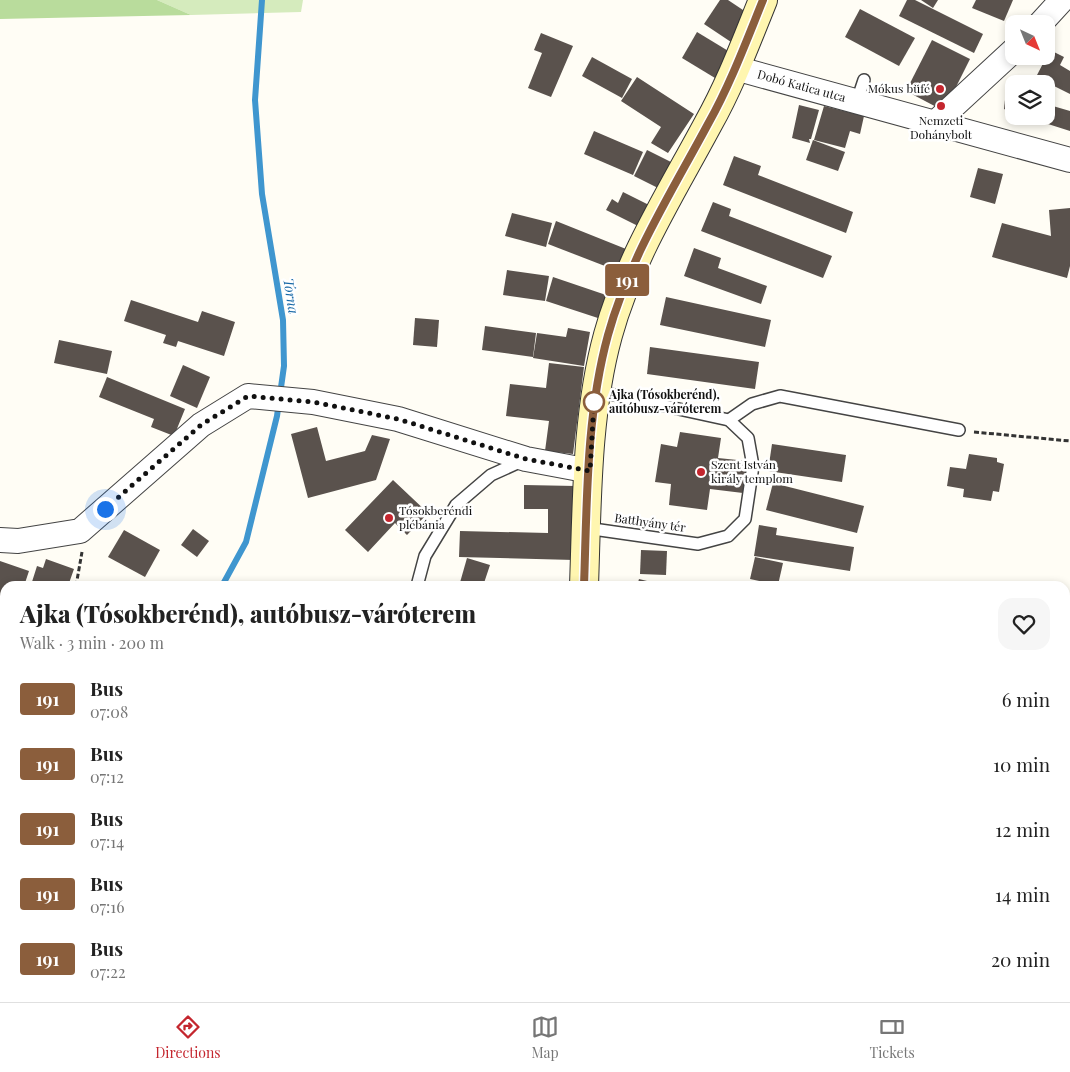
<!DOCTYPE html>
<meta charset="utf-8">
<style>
body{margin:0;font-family:"Playfair Display",serif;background:#f6f6f6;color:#222;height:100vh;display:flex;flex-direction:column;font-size:19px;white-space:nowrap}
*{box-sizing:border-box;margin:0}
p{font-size:16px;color:#767676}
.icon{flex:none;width:28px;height:28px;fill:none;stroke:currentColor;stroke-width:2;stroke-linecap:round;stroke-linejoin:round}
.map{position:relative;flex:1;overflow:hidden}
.drawer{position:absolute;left:0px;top:581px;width:1070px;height:421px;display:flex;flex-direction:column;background:#fff;border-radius:15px 15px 0 0;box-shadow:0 2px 8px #0003}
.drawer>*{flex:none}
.badge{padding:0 10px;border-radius:4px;font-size:18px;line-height:32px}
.needle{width:32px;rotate:137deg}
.fabs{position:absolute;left:1005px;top:15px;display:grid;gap:10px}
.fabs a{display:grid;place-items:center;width:50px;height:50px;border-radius:10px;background:#fff;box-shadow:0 2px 8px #0003;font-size:25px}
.you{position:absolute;width:25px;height:25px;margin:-12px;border:4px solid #fff;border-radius:50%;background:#1a73e8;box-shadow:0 0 0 8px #1a73e833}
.map>.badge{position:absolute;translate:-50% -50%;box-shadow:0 0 0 2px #fff}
.round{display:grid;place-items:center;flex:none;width:52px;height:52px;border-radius:15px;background:#f6f6f6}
.headline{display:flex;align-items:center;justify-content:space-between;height:85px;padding:0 20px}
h1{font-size:24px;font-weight:800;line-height:38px}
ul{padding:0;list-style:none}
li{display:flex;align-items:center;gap:15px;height:65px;padding:0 20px}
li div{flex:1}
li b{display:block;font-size:19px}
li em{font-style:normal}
li .badge{min-width:55px;font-weight:700;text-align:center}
.menu{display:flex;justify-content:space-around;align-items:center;height:70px;border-top:1px solid #e0e0e0;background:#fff;font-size:14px;color:#767676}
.menu a{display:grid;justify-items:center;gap:2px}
.menu .on{color:#c4262e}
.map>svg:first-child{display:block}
.green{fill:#d5ebbd}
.forest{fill:#b9dc9c}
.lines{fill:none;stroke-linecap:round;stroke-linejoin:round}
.stream{stroke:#3f96cf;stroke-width:6}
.building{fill:#5a524d}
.lane-casing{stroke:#444;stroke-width:14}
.street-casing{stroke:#444;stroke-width:26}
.secondary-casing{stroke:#333;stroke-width:30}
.path{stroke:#333;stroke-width:3;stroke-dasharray:5 2.5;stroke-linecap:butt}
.lane{stroke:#fff;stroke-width:11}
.street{stroke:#fff;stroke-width:24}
.secondary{stroke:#fff6b0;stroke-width:28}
.line-casing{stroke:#fff;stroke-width:11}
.line{stroke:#8b5e3c;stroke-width:8}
.walk{stroke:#111;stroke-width:5;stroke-dasharray:0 9}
.poi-dot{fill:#c4262e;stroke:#fff;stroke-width:2}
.stop-dot{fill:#fff;stroke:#8b5e3c;stroke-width:2.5}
.labels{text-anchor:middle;stroke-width:5;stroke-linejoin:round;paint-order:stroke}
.street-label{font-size:12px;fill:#111;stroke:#fff}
.poi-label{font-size:12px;fill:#111;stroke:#fff;text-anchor:start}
.stop-label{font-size:12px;font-weight:bold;fill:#111;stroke:#fff;text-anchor:start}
.water-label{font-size:14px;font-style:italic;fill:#1768a6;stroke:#fff}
</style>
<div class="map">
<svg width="1070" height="1002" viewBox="0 0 1070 1002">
<rect width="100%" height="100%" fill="#fffdf5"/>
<polygon class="green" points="157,0 303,0 301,12 191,15"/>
<polygon class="forest" points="0,0 157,0 191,15 0,19"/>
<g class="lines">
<g class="stream">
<polyline points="222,586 246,542 277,416 284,366 283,320 262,194 255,100 262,0"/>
<polyline points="0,890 5,880"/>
</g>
</g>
<g class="building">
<polygon points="720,0 728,0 749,14 731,42 704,24"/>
<polygon points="907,0 915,0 983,34 974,53 899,16"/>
<polygon points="921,0 938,0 933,8"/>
<polygon points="976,0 1013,0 1004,21 972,8"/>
<polygon points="860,9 915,38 899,66 845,37"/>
<polygon points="697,32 730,52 715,78 682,58"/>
<polygon points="541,33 573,46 551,97 528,88 542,53 534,50"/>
<polygon points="932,40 970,59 944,111 906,91"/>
<polygon points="1050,50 1064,57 1060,65 1070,71 1070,94 1036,77"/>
<polygon points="592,57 632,79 622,98 582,76"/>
<polygon points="637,77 694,114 668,153 651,143 661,127 621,101"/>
<polygon points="1007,82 1014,83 1014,113 1004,109"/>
<polygon points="1046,104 1070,111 1070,131 1026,117 1046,116"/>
<polygon points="799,105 819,110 811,139 809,139 810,143 792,138"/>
<polygon points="824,106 864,116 860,134 850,131 845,148 814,140"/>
<polygon points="594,131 643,152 633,175 584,154"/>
<polygon points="813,140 845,152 838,171 806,160"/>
<polygon points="647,150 679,166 666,192 634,176"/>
<polygon points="734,156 761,166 758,175 853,212 846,233 723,185"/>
<polygon points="978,168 1003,174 995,204 970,197"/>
<polygon points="623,192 653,207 642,228 606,210 612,199 618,203"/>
<polygon points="713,202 731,209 729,216 832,256 823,278 701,231"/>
<polygon points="1070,208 1070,266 1067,278 992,257 1002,223 1051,236 1049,210"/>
<polygon points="512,213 552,223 546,247 505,236"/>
<polygon points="556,221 631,251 623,273 548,244"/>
<polygon points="694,248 721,258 718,268 767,286 761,304 684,276"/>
<polygon points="507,270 549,276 545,301 503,295"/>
<polygon points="553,277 609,296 601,319 546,301"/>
<polygon points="666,297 771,320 765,347 660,325"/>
<polygon points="131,300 198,322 202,311 235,322 224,356 178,341 176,347 163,343 166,335 124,321"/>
<polygon points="415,318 439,320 437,347 413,345"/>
<polygon points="485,326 536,333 533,357 482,350"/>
<polygon points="568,328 590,332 584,366 533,358 537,333 566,337"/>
<polygon points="59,340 112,351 107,374 54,363"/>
<polygon points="650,347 759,362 755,389 647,374"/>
<polygon points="549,363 584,367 573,454 545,451 549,421 506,416 510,384 546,388"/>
<polygon points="183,365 210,377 197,408 170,396"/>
<polygon points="107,377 185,409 174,436 151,427 154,419 99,397"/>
<polygon points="317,427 326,461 365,451 372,435 390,439 376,480 308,498 291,434"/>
<polygon points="680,432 721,438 718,458 747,461 743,493 710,489 707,510 669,505 671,484 655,482 661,444 677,447"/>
<polygon points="772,444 846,455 842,482 768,471"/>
<polygon points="969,454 997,458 997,462 1004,464 999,492 993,491 991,501 963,497 964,489 947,486 950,467 966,469"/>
<polygon points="393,480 428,513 407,535 395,523 368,552 345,530"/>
<polygon points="773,483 864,506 857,533 766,510"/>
<polygon points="524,485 576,486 574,560 459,557 460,531 548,533 548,509 524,509"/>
<polygon points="759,525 777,528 776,535 854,547 850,571 754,556"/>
<polygon points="193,529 209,541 197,557 181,545"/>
<polygon points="124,530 160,550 145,577 108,557"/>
<polygon points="641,550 667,551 666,575 640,574"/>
<polygon points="755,557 783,563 778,585 750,579"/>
<polygon points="467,558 490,565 483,586 459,586"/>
<polygon points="46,559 74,569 68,586 31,585 37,566 43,568"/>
<polygon points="0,561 29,571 24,586 5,586 5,619 0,617 3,600 0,598"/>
<polygon points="639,579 655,583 654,586 637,586"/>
<polygon points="291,998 314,998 314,1000 321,1002 290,1002"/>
<polygon points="661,998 677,998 676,1002 660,1002"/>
<polygon points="690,998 709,998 709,1002 689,1002"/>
<polygon points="823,998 910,998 908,1002 821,1002"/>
</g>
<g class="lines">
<defs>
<g id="lane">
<polyline points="857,101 864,80"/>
<polyline points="729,420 752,404 780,396 959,430"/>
<polyline points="586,528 698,544 728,536 745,519 753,466 748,438 729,420 596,391"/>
<polyline points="417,586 425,556 456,505 491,475 524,460"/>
<polyline points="249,1002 250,998"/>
</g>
<g id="street">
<polyline points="1040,24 1062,0"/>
<path id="s1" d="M735 68 1070 160"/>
<polyline points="935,123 1014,50"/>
<polyline points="0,540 18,541 80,531 201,425 248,396 313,402 398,419 526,459 590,471"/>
<polyline points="790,998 793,1002"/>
</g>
<g id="secondary">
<path d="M584 586C587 504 586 415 608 335 629 259 671 193 708 124 730 85 746 42 763 0"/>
<polyline points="567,1002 567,998"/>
</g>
</defs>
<use href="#lane" class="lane-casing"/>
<use href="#street" class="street-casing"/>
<use href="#secondary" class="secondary-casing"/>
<g class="path">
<polyline points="974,432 1070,441"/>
<polyline points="76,586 82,552"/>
<polyline points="0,808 5,794"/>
</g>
<use href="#lane" class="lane"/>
<use href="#street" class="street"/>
<use href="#secondary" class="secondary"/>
</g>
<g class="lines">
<defs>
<path id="line" d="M584 586C587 503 586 415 608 335 629 259 671 193 708 124 730 85 746 42 763 0"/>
</defs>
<use href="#line" class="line-casing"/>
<use href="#line" class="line"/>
<polyline class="walk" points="105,509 201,425 248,396 313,402 398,419 526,459 590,471 594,402"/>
</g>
<g class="poi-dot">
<circle cx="940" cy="89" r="5"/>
<circle cx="941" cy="106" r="5"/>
<circle cx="701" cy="472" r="5"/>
<circle cx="389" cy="518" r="5"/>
</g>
<circle class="stop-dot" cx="594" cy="402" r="10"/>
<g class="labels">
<g class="street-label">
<text dy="4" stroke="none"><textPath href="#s1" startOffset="69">Dobó Katica utca</textPath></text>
<text transform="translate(650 523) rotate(8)" y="4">Batthyány tér</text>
</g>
<g class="poi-label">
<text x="930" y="93" text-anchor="end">Mókus büfé</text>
<text x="941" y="125" text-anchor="middle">Nemzeti<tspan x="941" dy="14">Dohánybolt</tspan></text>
<text x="711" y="469">Szent István<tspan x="711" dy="14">király templom</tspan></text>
<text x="399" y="515">Tósokberéndi<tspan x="399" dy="14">plébánia</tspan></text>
</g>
<g class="stop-label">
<text x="609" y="399">Ajka (Tósokberénd),<tspan x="609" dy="14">autóbusz-váróterem</tspan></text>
</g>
<g class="water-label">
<text transform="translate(291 296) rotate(81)" y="5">Torna</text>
</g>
</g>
</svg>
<div class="fabs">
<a><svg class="needle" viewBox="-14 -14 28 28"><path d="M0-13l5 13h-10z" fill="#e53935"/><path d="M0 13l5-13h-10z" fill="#767676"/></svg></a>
<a><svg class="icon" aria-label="layers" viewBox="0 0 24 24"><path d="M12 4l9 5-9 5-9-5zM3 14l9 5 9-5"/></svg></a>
</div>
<div class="you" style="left:105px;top:509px"></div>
<b class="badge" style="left:627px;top:280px;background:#8b5e3c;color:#fff">191</b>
<section class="drawer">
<div class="headline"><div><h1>Ajka (Tósokberénd), autóbusz-váróterem</h1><p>Walk · 3 min · 200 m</p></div><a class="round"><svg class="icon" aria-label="heart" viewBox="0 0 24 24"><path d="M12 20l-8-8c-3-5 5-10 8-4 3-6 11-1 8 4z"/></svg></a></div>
<ul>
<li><span class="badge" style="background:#8b5e3c;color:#fff">191</span><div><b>Bus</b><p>07:08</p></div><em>6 min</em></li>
<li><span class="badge" style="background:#8b5e3c;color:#fff">191</span><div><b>Bus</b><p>07:12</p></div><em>10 min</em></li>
<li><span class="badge" style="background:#8b5e3c;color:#fff">191</span><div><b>Bus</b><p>07:14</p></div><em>12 min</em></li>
<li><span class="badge" style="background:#8b5e3c;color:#fff">191</span><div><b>Bus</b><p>07:16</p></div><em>14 min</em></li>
<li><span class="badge" style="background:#8b5e3c;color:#fff">191</span><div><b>Bus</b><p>07:22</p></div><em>20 min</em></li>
</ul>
</section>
</div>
<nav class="menu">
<a class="on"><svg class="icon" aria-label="directions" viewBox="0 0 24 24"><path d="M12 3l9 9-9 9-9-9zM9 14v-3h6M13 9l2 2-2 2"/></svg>Directions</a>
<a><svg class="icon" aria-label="map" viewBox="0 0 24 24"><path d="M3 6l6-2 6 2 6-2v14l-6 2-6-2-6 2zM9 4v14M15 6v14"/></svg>Map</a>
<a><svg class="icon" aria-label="tickets" viewBox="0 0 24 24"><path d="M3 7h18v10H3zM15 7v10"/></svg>Tickets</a>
</nav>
